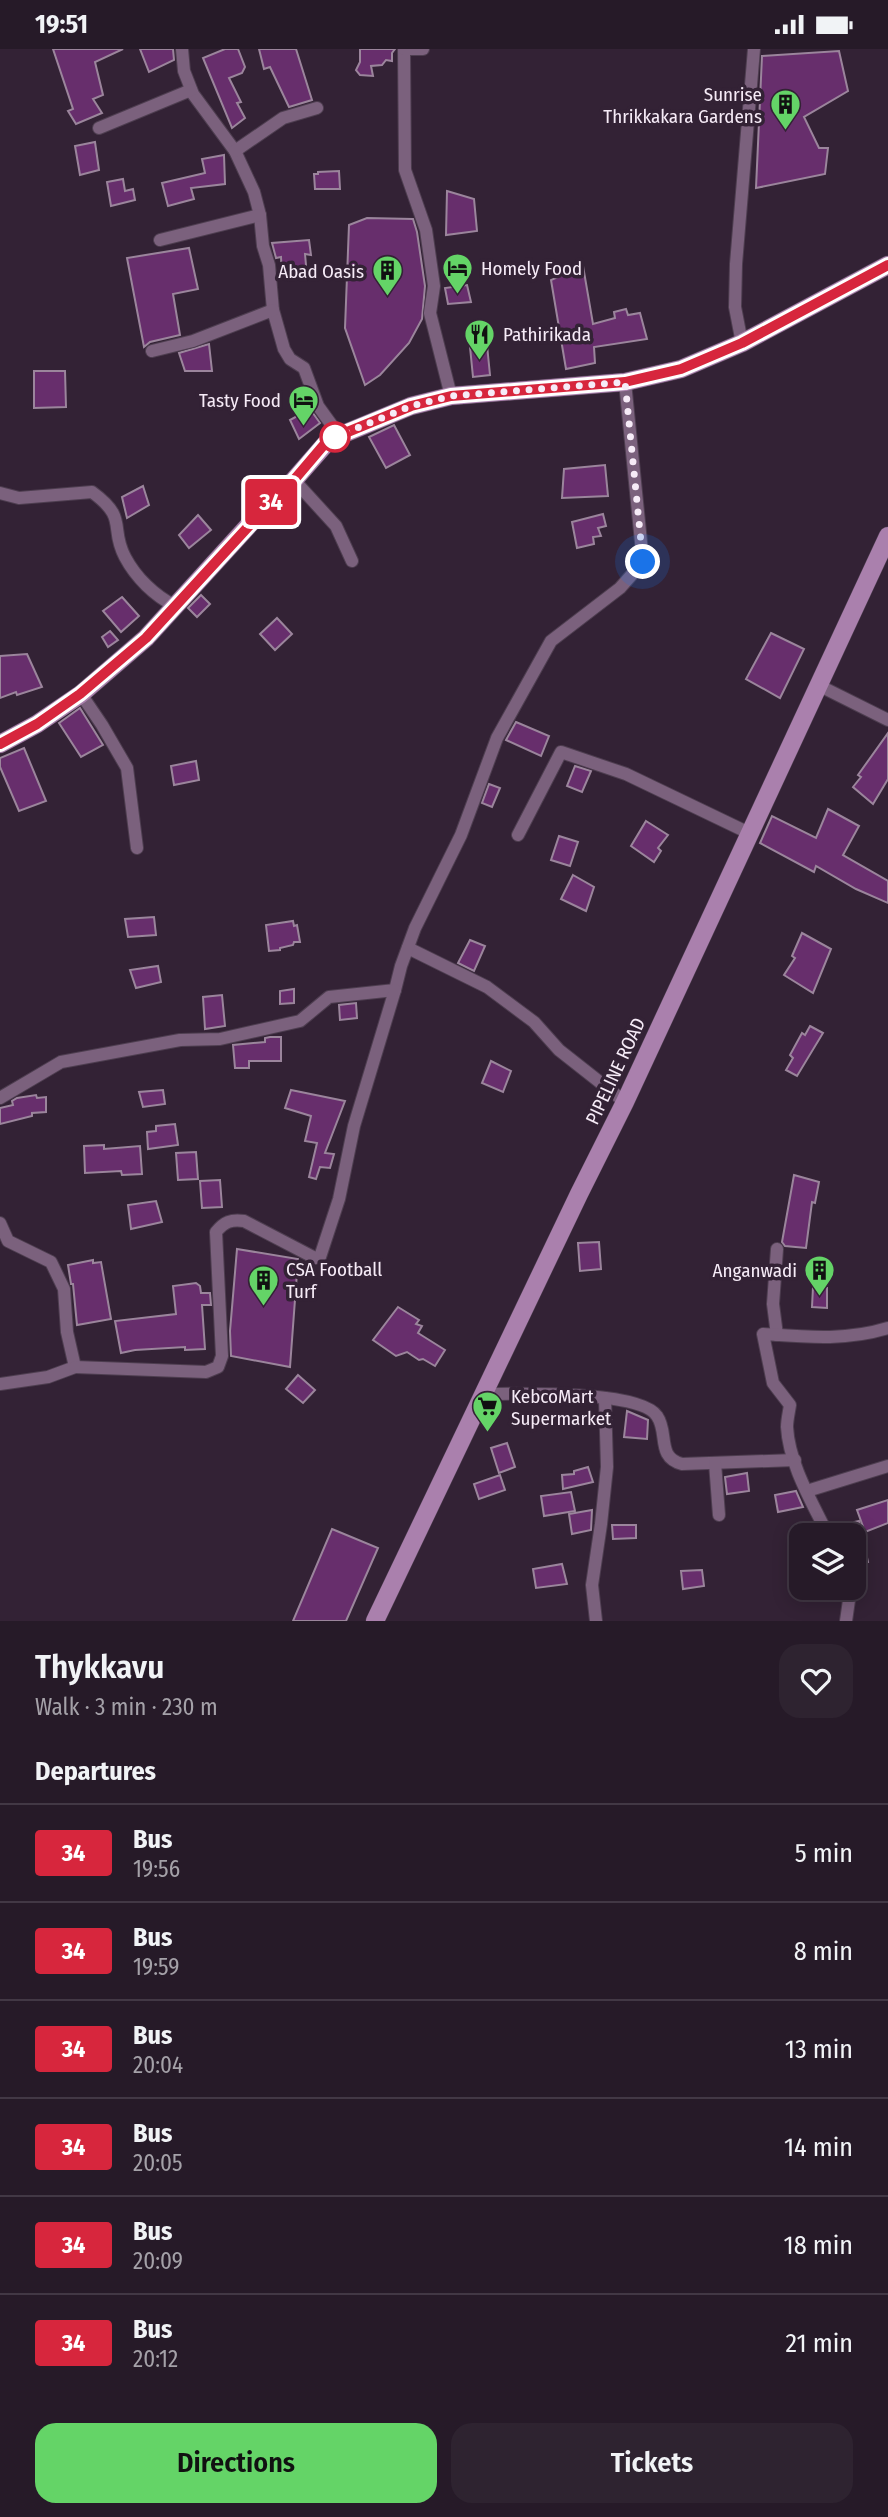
<!DOCTYPE html>
<meta charset="utf-8">
<style>
body{margin:0;font-family:"Fira Sans Condensed",sans-serif;background:#2e2330;color:#f1f3f6;height:100vh;display:flex;flex-direction:column;font-size:26px;white-space:nowrap}
*{box-sizing:border-box;margin:0}
p{font-size:23px;color:#a4a1a8}
.icon{flex:none;width:38px;height:38px;fill:none;stroke:currentColor;stroke-width:2;stroke-linecap:round;stroke-linejoin:round}
.map{position:relative;height:1572px;overflow:hidden}
.drawer{display:flex;flex-direction:column;background:#261a28;flex:1}
.drawer>*{flex:none}
.badge{padding:0 14px;border-radius:5px;font-size:24px;line-height:46px}
.buttons{position:absolute;left:789px;top:1474px;display:grid;gap:14px}
.buttons a{display:grid;place-items:center;width:77px;height:77px;border-radius:14px;background:#261a28;box-shadow:0 4px 18px #0003,0 0 0 2px #423845;font-size:35px}
.you{position:absolute;width:35px;height:35px;margin:-18px;border:5px solid #fff;border-radius:50%;background:#1a73e8;box-shadow:0 0 0 10px #1a73e833}
.map>.badge{position:absolute;translate:-50% -50%;box-shadow:0 0 0 4px #fff}
h2{padding:0 35px;font-size:26px;line-height:63px}
.round{display:grid;place-items:center;flex:none;width:74px;height:74px;border-radius:21px;background:#2e2330}
.overview{display:flex;align-items:center;justify-content:space-between;height:119px;padding:0 35px}
h1{font-size:33px;font-weight:600;line-height:52px}
.button{display:flex;gap:14px;margin-top:auto;padding:14px 35px}
.button a{flex:1;height:80px;border-radius:21px;background:#64d467;color:#111;font-size:28px;font-weight:600;line-height:80px;text-align:center}
.button a+a{background:#2e2330;color:#f1f3f6}
ul{padding:0;list-style:none}
li{display:flex;align-items:center;gap:21px;height:98px;padding:0 35px;border-top:2px solid #423845}
li div{flex:1}
li b{display:block;font-size:26px}
li em{font-style:normal}
li .badge{min-width:77px;font-weight:700;text-align:center}
.status{display:flex;justify-content:space-between;align-items:center;height:49px;padding:0 35px;background:#261a28;direction:ltr}
.status svg{height:19px;fill:currentColor}
.map>svg:first-child{display:block}
.building{fill:#672e6c;stroke:#9b859c;stroke-width:2}
.lines{fill:none;stroke-linecap:round;stroke-linejoin:round}
.street-casing{stroke:#4e3e50;stroke-width:14}
.secondary-casing{stroke:#4e3e50;stroke-width:19}
.street{stroke:#7b617d;stroke-width:12}
.secondary{stroke:#aa80ad;stroke-width:18}
.line-casing{stroke:#fff;stroke-width:16}
.line{stroke:#d7263d;stroke-width:10}
.walk{stroke:#f6ebf7;stroke-width:7;stroke-dasharray:0 12.6}
.stop-dot{fill:#fff;stroke:#d7263d;stroke-width:3.5}
.labels{text-anchor:middle;stroke-width:7;stroke-linejoin:round;paint-order:stroke}
.poi-label{font-size:19px;fill:#f6ebf7;stroke:#332235;text-anchor:end}
.street-label{font-size:19px;fill:#f6ebf7;stroke:#332235}
</style>
<div class="status"><b>19:51</b><svg viewBox="0 0 49 12"><path d="M0 12V9h3v3zM5 12V6h3v6zM10 12V3h3v9zM15 12V0h3v12zM26 1h20v11H26zM47 4h2v5h-2z"/></svg></div>
<div class="map">
<svg width="888" height="1572" viewBox="0 0 888 1572">
<rect width="100%" height="100%" fill="#332235"/>
<g class="building">
<polygon points="53,0 123,0 95,13 103,46 93,50 102,64 76,75 68,62 73,60"/>
<polygon points="140,0 173,0 174,11 149,23"/>
<polygon points="225,0 238,0 245,18 242,24 229,29 241,53 237,54 245,69 232,79 203,9"/>
<polygon points="259,0 296,0 312,51 289,58 270,18 264,20"/>
<polygon points="360,0 395,0 392,4 392,12 386,11 382,16 371,17 373,27 360,26 356,21 360,13"/>
<polygon points="839,2 848,42 804,68 819,99 828,99 825,125 756,139 762,7"/>
<polygon points="95,93 99,121 80,126 75,97"/>
<polygon points="224,106 225,135 191,139 194,150 168,157 162,134 205,124 202,110"/>
<polygon points="339,122 340,140 315,140 314,125 318,125 318,123"/>
<polygon points="123,130 125,142 133,140 135,151 111,157 107,133"/>
<polygon points="447,142 474,150 477,182 446,186"/>
<polygon points="367,169 413,170 417,183 425,237 422,270 409,294 380,326 365,336 345,279 349,176"/>
<polygon points="309,191 311,206 305,205 307,227 282,229 281,208 276,209 272,194"/>
<polygon points="189,199 198,240 173,245 180,286 150,293 144,298 127,209"/>
<polygon points="583,217 593,275 615,269 614,263 626,260 628,266 640,264 647,290 594,298 595,314 566,320 551,231"/>
<polygon points="467,236 471,253 448,255 445,239"/>
<polygon points="209,295 212,322 185,322 179,304"/>
<polygon points="487,296 490,326 473,328 470,298"/>
<polygon points="34,322 65,322 66,358 34,359"/>
<polygon points="310,360 320,374 299,390 290,371"/>
<polygon points="394,376 410,406 386,419 369,388"/>
<polygon points="605,416 608,447 562,449 564,420"/>
<polygon points="143,437 149,456 127,469 122,448"/>
<polygon points="603,465 606,477 598,479 601,487 593,488 594,495 577,499 572,473"/>
<polygon points="198,466 211,481 189,499 179,486"/>
<polygon points="201,546 210,555 197,568 188,559"/>
<polygon points="122,548 139,567 121,583 103,562"/>
<polygon points="277,569 292,585 275,601 260,585"/>
<polygon points="110,582 118,591 108,598 102,588"/>
<polygon points="771,584 804,600 780,649 746,630"/>
<polygon points="27,605 42,638 17,646 16,643 0,649 0,607"/>
<polygon points="80,659 103,696 81,708 59,674"/>
<polygon points="516,673 549,687 541,707 506,691"/>
<polygon points="888,684 888,730 873,755 853,738 861,728 858,726"/>
<polygon points="24,699 46,752 19,762 0,718 0,709"/>
<polygon points="196,712 199,731 174,736 171,717"/>
<polygon points="575,717 591,722 582,743 567,737"/>
<polygon points="489,735 500,739 492,758 482,754"/>
<polygon points="828,760 859,777 843,806 888,832 888,854 856,840 816,817 814,823 760,794 772,767 816,789"/>
<polygon points="646,772 668,786 658,799 661,802 654,813 631,797"/>
<polygon points="559,787 578,793 570,817 551,811"/>
<polygon points="573,826 594,838 586,862 561,850"/>
<polygon points="154,868 156,886 128,888 125,870"/>
<polygon points="293,872 294,877 297,876 300,893 294,893 293,896 280,899 280,901 269,902 266,876"/>
<polygon points="802,884 831,900 813,944 784,926 795,909 792,907"/>
<polygon points="470,891 485,897 474,922 458,914"/>
<polygon points="158,917 161,933 136,939 130,921"/>
<polygon points="294,940 294,954 280,955 280,942"/>
<polygon points="222,946 225,977 205,980 203,948"/>
<polygon points="356,954 357,969 340,971 339,956"/>
<polygon points="810,977 823,984 797,1027 786,1021 793,1009 790,1006 802,984 805,986"/>
<polygon points="270,988 281,988 281,1012 249,1012 249,1019 235,1019 233,996 265,993 265,989"/>
<polygon points="491,1012 511,1022 503,1043 482,1034"/>
<polygon points="163,1041 165,1055 143,1058 139,1043"/>
<polygon points="291,1041 345,1052 325,1104 334,1105 330,1119 320,1118 316,1130 309,1128 317,1094 305,1092 311,1067 285,1059"/>
<polygon points="36,1046 37,1049 46,1048 46,1063 32,1064 32,1067 0,1075 0,1059 13,1056 12,1052 17,1049"/>
<polygon points="175,1075 178,1096 148,1100 147,1083 156,1082 156,1077"/>
<polygon points="104,1096 104,1100 140,1097 142,1125 122,1126 121,1122 85,1124 84,1097"/>
<polygon points="196,1103 198,1130 178,1131 176,1104"/>
<polygon points="794,1126 819,1133 815,1154 812,1153 806,1199 785,1197 782,1193"/>
<polygon points="220,1131 222,1158 202,1159 200,1132"/>
<polygon points="156,1152 162,1173 131,1180 128,1156"/>
<polygon points="599,1193 601,1220 580,1222 578,1194"/>
<polygon points="237,1200 298,1210 290,1318 231,1307 230,1282"/>
<polygon points="93,1211 93,1214 101,1213 111,1270 77,1276 73,1235 71,1235 68,1216"/>
<polygon points="196,1234 200,1237 201,1244 210,1244 211,1256 202,1256 205,1300 185,1301 185,1298 135,1301 121,1304 115,1272 176,1265 173,1237"/>
<polygon points="813,1238 827,1239 827,1259 812,1258"/>
<polygon points="398,1258 419,1271 416,1275 422,1277 418,1284 445,1301 435,1317 423,1310 419,1311 407,1303 396,1307 373,1291"/>
<polygon points="298,1326 315,1341 303,1354 286,1340"/>
<polygon points="627,1362 648,1371 647,1390 624,1388"/>
<polygon points="507,1394 515,1418 499,1424 491,1399"/>
<polygon points="588,1418 593,1433 563,1440 562,1426 574,1425 574,1422"/>
<polygon points="747,1424 749,1442 727,1445 725,1428"/>
<polygon points="500,1426 505,1441 479,1450 474,1435"/>
<polygon points="796,1442 803,1458 778,1463 775,1446"/>
<polygon points="571,1443 575,1462 544,1467 541,1447"/>
<polygon points="888,1451 888,1474 865,1483 857,1461"/>
<polygon points="592,1461 591,1481 572,1485 569,1465"/>
<polygon points="859,1472 868,1513 854,1516 854,1473"/>
<polygon points="612,1476 636,1476 636,1489 613,1490"/>
<polygon points="332,1480 378,1499 346,1572 293,1572"/>
<polygon points="562,1515 567,1535 536,1539 533,1520"/>
<polygon points="702,1521 704,1537 683,1540 681,1522"/>
</g>
<g class="lines">
<defs>
<g id="street">
<polyline points="182,0 184,22 193,45 235,102 254,143 260,166 263,197 269,216 273,261 284,300 290,310 304,319 318,357 339,386"/>
<polyline points="404,0 405,121 426,181 434,237 430,264 451,347"/>
<polyline points="404,0 423,0"/>
<polyline points="99,79 191,41"/>
<polyline points="235,102 283,69 317,59"/>
<polyline points="160,191 260,166"/>
<polyline points="742,294 735,258 736,215 754,0"/>
<polyline points="152,302 193,292 273,261"/>
<polyline points="294,431 336,477 352,512"/>
<path d="M0 444 19 449 92 443C129 470 109 478 125 508 136 529 155 547 175 557"/>
<polyline points="818,636 888,671"/>
<polyline points="81,645 102,676 127,719 137,799"/>
<polyline points="518,786 561,703 626,725 749,784"/>
<polyline points="408,899 487,938 534,973 559,1001 625,1053"/>
<polyline points="0,1049 61,1013 180,991 220,990 300,972 329,948 395,941 401,917 415,879 461,786 497,689 551,592 620,539 643,513 625,333"/>
<polyline points="0,1174 8,1192 51,1213 64,1240 67,1283 75,1318 48,1328 0,1335"/>
<polyline points="777,1200 773,1255 777,1286"/>
<path d="M75 1318 206 1323 218 1318 222 1307 216 1183C224 1173 231 1170 244 1172L315 1209 320 1208 339 1150 354 1077 395 941"/>
<path d="M484 1345C516 1345 640 1341 657 1367 669 1384 656 1408 682 1415L795 1411"/>
<polyline points="715,1414 719,1466"/>
<polyline points="807,1442 888,1417"/>
<path d="M828 1486C812 1453 789 1415 787 1378 787 1371 789 1363 790 1356L773 1334 763 1285C806 1288 846 1292 888 1279"/>
<polyline points="596,1572 592,1536 601,1475 607,1418 605,1349"/>
<polyline points="846,1572 850,1544 848,1538"/>
</g>
<g id="secondary">
<polyline points="0,695 37,675 81,645 146,589 259,465 294,431 329,391 411,357 451,347 625,333 681,320 742,294 888,216"/>
<polyline points="375,1572 579,1145 625,1053 888,487"/>
</g>
</defs>
<use href="#street" class="street-casing"/>
<use href="#secondary" class="secondary-casing"/>
<use href="#street" class="street"/>
<use href="#secondary" class="secondary"/>
</g>
<g class="lines">
<defs>
<polyline id="line" points="0,695 37,675 80,645 146,589 259,466 294,431 328,391 411,357 451,347 625,333 681,320 742,294 888,216"/>
</defs>
<use href="#line" class="line-casing"/>
<use href="#line" class="line"/>
<polyline class="walk" points="335,388 411,357 451,347 625,333 643,513"/>
</g>
<defs>
<symbol id="building-pin" viewBox="-11 -11 22 30"><path d="M0 17L-7.5 6A9.5 9.5 0 1 1 7.5 6Z" fill="#64d467" stroke="#332235"/><path d="M-4-6H4V6H1V3H-1V6H-4ZM-2.5-4.3h1.7v1.8h-1.7ZM.8-4.3h1.7v1.8H.8ZM-2.5-1h1.7V.8h-1.7ZM.8-1h1.7V.8H.8Z" fill="#111"/></symbol>
<symbol id="hotel-pin" viewBox="-11 -11 22 30"><path d="M0 17L-7.5 6A9.5 9.5 0 1 1 7.5 6Z" fill="#64d467" stroke="#332235"/><path d="M-6-4.5h1.5V1H6V5H4.5V3h-9V5H-6ZM-4 0a1.8 1.8 0 1 1 3.6 0ZM.5 0V-2.5h3Q6-2.5 6 0Z" fill="#111"/></symbol>
<symbol id="restaurant-pin" viewBox="-11 -11 22 30"><path d="M0 17L-7.5 6A9.5 9.5 0 1 1 7.5 6Z" fill="#64d467" stroke="#332235"/><path d="M-5-6h1v4h1v-4h1v4h1v-4h1v5L-1.5 .5V6h-2V.5L-5-1ZM5-6V6H3V1.5H1.5Q1.5-4 5-6Z" fill="#111"/></symbol>
<symbol id="supermarket-pin" viewBox="-11 -11 22 30"><path d="M0 17L-7.5 6A9.5 9.5 0 1 1 7.5 6Z" fill="#64d467" stroke="#332235"/><path d="M-6-5.5h2.5l.6 2H6L4.5 2H-2.5L-4.4-4H-6ZM-1.5 3.2a1.3 1.3 0 1 0 .1 0ZM3 3.2a1.3 1.3 0 1 0 .1 0Z" fill="#111"/></symbol>
</defs>
<g fill-rule="evenodd">
<use href="#building-pin" x="768" y="38" width="35" height="47"/>
<use href="#hotel-pin" x="440" y="202" width="35" height="47"/>
<use href="#building-pin" x="370" y="204" width="35" height="47"/>
<use href="#restaurant-pin" x="462" y="268" width="35" height="47"/>
<use href="#hotel-pin" x="286" y="334" width="35" height="47"/>
<use href="#building-pin" x="802" y="1204" width="35" height="47"/>
<use href="#building-pin" x="246" y="1214" width="35" height="47"/>
<use href="#supermarket-pin" x="470" y="1340" width="35" height="47"/>
</g>
<circle class="stop-dot" cx="335" cy="388" r="14"/>
<g class="labels">
<g class="poi-label">
<text x="762" y="52">Sunrise<tspan x="762" dy="22">Thrikkakara Gardens</tspan></text>
<text x="481" y="226" text-anchor="start">Homely Food</text>
<text x="364" y="229">Abad Oasis</text>
<text x="503" y="292" text-anchor="start">Pathirikada</text>
<text x="281" y="358">Tasty Food</text>
<text x="286" y="1227" text-anchor="start">CSA Football<tspan x="286" dy="22">Turf</tspan></text>
<text x="797" y="1228">Anganwadi</text>
<text x="511" y="1354" text-anchor="start">KebcoMart<tspan x="511" dy="22">Supermarket</tspan></text>
</g>
<g class="street-label">
<text transform="translate(615 1022) rotate(-65)" y="7">PIPELINE ROAD</text>
</g>
</g>
</svg>
<div class="buttons">
<a><svg class="icon" aria-label="layers" viewBox="0 0 24 24"><path d="M12 4l9 5-9 5-9-5zM3 14l9 5 9-5"/></svg></a>
</div>
<div class="you" style="left:643px;top:513px"></div>
<b class="badge" style="left:271px;top:453px;background:#d7263d;color:#fff">34</b>
</div>
<section class="drawer">
<div class="overview"><div><h1>Thykkavu</h1><p>Walk · 3 min · 230 m</p></div><a class="round"><svg class="icon" aria-label="heart" viewBox="0 0 24 24"><path d="M12 20l-8-8c-3-5 5-10 8-4 3-6 11-1 8 4z"/></svg></a></div>
<h2>Departures</h2>
<ul>
<li><span class="badge" style="background:#d7263d;color:#fff">34</span><div><b>Bus</b><p>19:56</p></div><em>5 min</em></li>
<li><span class="badge" style="background:#d7263d;color:#fff">34</span><div><b>Bus</b><p>19:59</p></div><em>8 min</em></li>
<li><span class="badge" style="background:#d7263d;color:#fff">34</span><div><b>Bus</b><p>20:04</p></div><em>13 min</em></li>
<li><span class="badge" style="background:#d7263d;color:#fff">34</span><div><b>Bus</b><p>20:05</p></div><em>14 min</em></li>
<li><span class="badge" style="background:#d7263d;color:#fff">34</span><div><b>Bus</b><p>20:09</p></div><em>18 min</em></li>
<li><span class="badge" style="background:#d7263d;color:#fff">34</span><div><b>Bus</b><p>20:12</p></div><em>21 min</em></li>
</ul>
<div class="button"><a>Directions</a><a>Tickets</a></div>
</section>
